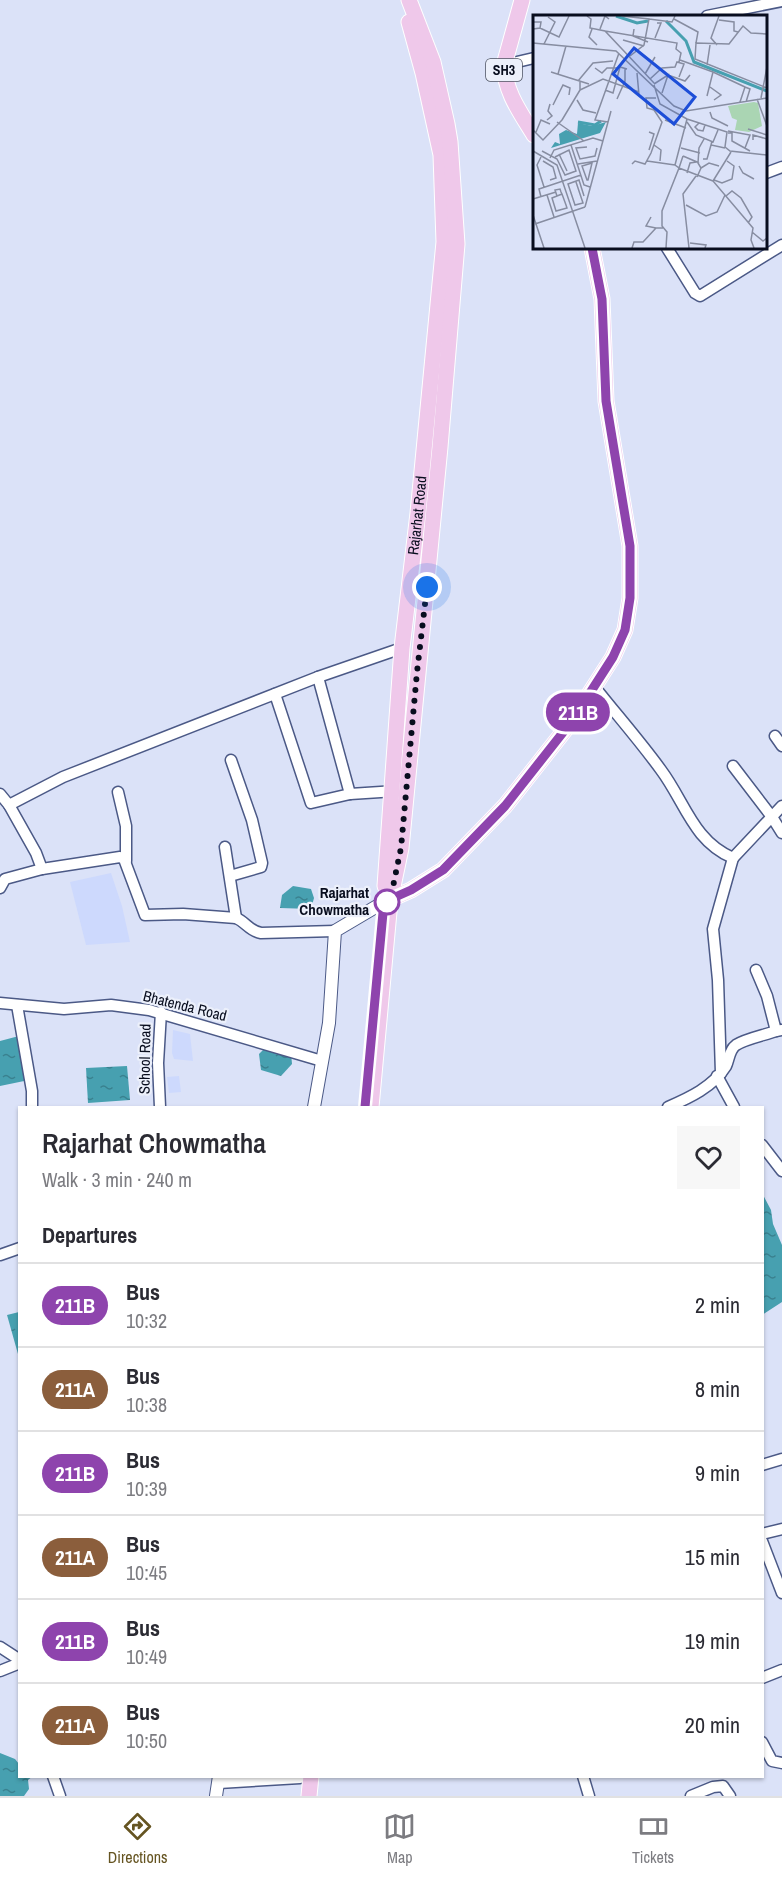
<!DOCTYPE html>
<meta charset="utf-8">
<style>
body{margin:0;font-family:"Archivo Narrow",sans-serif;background:#f7f7f7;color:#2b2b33;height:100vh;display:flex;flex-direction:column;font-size:22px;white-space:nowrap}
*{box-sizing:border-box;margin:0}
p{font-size:20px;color:#7c7c81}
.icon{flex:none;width:33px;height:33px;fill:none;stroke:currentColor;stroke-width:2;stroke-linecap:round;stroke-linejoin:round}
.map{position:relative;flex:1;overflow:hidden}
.drawer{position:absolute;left:18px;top:1106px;width:746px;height:672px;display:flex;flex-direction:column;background:#fff;border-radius:0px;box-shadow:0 2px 4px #0004}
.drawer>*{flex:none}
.badge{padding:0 12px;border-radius:20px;font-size:21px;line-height:39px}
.you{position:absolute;width:30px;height:30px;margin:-15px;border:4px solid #fff;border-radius:50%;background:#1a73e8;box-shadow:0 0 0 9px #1a73e833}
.map>.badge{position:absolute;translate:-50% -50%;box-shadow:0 0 0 3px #fff}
h2{padding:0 24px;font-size:22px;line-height:54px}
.round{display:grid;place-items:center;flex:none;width:63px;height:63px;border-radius:0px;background:#f7f7f7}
.overview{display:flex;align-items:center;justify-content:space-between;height:102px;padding:0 24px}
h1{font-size:28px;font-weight:600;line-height:45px}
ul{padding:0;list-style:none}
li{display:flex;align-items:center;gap:18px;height:84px;padding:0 24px;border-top:2px solid #e1e1e2}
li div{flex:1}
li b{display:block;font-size:22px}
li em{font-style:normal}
li .badge{min-width:66px;font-weight:700;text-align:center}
.menu{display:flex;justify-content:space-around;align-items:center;height:84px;border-top:2px solid #e1e1e2;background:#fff;font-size:16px;color:#7c7c81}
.menu a{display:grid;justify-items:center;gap:3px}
.menu .current{color:#655421}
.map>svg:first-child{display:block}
.built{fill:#cdd9fd}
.water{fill:url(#water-ripples)}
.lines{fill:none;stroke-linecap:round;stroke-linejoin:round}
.minor-casing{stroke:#4b5986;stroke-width:13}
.tertiary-casing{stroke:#4b5986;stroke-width:14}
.primary-casing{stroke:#fff;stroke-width:17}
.minor{stroke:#fff;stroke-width:10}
.tertiary{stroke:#fff;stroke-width:12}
.primary{stroke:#efc8ea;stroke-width:15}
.line-casing{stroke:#fff;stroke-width:14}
.line{stroke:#8e44ad;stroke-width:9}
.walk{stroke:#080d1e;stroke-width:6;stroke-dasharray:0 10.8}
.stop-dot{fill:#fff;stroke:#8e44ad;stroke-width:3}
.labels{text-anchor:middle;stroke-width:4.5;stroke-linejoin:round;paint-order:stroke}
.shield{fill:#ecf0fb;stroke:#4c5160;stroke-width:1.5}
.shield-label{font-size:14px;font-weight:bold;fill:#080d1e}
.street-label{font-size:15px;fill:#080d1e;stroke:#ecf0fb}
.stop-label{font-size:15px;font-weight:bold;fill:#080d1e;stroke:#ecf0fb;text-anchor:end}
.inset-river{fill:none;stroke:#47a0b0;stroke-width:3}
.inset-road{fill:none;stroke:#878da1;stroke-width:1.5}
.view{fill:#1d4ed8;fill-opacity:0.15;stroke:#1d4ed8;stroke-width:3}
.inset-edge{fill:none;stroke:#080d1e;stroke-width:3}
</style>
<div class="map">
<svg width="782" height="1796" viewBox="0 0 782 1796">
<defs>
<pattern id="water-ripples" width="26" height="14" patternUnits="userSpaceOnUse" patternTransform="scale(1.5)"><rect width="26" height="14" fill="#47a0b0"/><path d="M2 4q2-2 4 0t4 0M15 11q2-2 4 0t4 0" fill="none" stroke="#39818f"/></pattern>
</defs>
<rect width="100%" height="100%" fill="#dbe2f8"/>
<g class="built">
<polygon points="111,873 122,906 130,942 86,945 70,882"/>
<polygon points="173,1030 190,1034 193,1061 174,1059 172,1053"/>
<polygon points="179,1076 181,1092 169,1093 167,1077"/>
</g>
<g class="water">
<polygon points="293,886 311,889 314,898 311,909 280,908 282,895"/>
<polygon points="19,1036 29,1080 0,1086 0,1041"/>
<polygon points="266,1047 291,1053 292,1064 281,1076 261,1070 259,1054"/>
<polygon points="127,1066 130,1100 88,1103 86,1068"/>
<polygon points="762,1193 771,1210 773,1224 782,1245 782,1302 762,1315"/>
<polygon points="19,1312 20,1353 18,1354 7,1315"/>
<polygon points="0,1753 15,1759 19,1764 20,1776 33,1776 28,1780 29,1789 24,1796 0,1796"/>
</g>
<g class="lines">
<defs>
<g id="minor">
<polyline points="707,16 782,1"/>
<polyline points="504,65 534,58"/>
<polyline points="766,173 782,167"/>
<polyline points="667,248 695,293 700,296 782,245"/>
<polyline points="318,677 350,794"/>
<path d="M594 686C616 714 640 741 661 770 685 802 693 841 733 858L782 806"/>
<polyline points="275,694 311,803 350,794 396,791"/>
<polyline points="775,736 782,746"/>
<polyline points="733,766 772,817 782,833"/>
<polyline points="118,792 126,826 126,861"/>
<polyline points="0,794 9,805"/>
<polyline points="225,847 236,918"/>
<polyline points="230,876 261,867 262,863 252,820 231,760"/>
<polyline points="0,888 5,879 42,869"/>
<path d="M335 931 261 933C249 931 246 922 236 918L183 914 145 915 124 859 120 857 42 869 36 853 9 805 63 777 318 677 402 648"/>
<polyline points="756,970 767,996 776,1031 782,1030"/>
<polyline points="0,1003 64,1009 111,1005 149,1010 322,1061"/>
<polyline points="17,1005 32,1091 32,1107"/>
<polyline points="721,1073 718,980 713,929 733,858"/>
<polyline points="717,1076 734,1107"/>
<polyline points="160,1107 158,1063 161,1012"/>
<path d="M668 1107C689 1098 713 1087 726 1066 729 1060 729 1050 736 1045 745 1039 765 1035 776 1031"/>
<polyline points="762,1145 782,1171"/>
<polyline points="0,1255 20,1248"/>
<polyline points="762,1465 782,1459"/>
<polyline points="762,1534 782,1529"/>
<polyline points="762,1541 782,1593"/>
<polyline points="0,1647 20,1660"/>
<polyline points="0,1671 20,1663"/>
<polyline points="762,1678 782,1670"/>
<polyline points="762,1742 772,1761 782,1763"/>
<polyline points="53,1776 60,1796"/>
<polyline points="583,1776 589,1796"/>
<polyline points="219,1783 300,1778"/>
<polyline points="691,1796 713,1787 723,1786 730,1796"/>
</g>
<g id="tertiary">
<polyline points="314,1107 329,1023 335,931 384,902"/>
<polyline points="216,1796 219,1776"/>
</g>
<g id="primary">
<path d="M522 0 504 65C505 92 520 112 534 135"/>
<path id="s1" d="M385 886 402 648 418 513 444 242 441 155 423 73 409 22"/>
<polyline points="384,902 411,890 443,870 505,806 572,721 613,657 625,630 630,598 630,546 606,401 602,299 592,248"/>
<polyline points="371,1107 390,901 401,848 440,447 457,244 450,142 447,124 433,62 409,0"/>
<polyline points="309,1796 311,1776"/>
</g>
</defs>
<use href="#minor" class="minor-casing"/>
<use href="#tertiary" class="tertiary-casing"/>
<use href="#primary" class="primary-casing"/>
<use href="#minor" class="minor"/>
<use href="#tertiary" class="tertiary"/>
<use href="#primary" class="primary"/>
</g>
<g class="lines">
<defs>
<polyline id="line" points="365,1107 384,902 411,890 443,870 505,806 572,721 613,657 625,630 630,598 630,546 606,401 602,299 592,248"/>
</defs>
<use href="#line" class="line-casing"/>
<use href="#line" class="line"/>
<polyline class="walk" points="387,902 390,901 401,848 417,672 427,587"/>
</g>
<circle class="stop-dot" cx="387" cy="902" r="12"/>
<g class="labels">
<rect class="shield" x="486" y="59" width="36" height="22" rx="4.5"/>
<g class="shield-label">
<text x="504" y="75">SH3</text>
</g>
<g class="street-label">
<text dy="5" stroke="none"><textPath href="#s1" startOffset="372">Rajarhat Road</textPath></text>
<text transform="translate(185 1006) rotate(14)" y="5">Bhatenda Road</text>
<text transform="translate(145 1059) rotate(-89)" y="5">School Road</text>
</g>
<g class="stop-label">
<text x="369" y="898">Rajarhat<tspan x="369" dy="17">Chowmatha</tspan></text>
</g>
</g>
<g transform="translate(533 15)">
<rect width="234" height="234" fill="#dbe2f8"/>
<path d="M221 87 225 88 229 111 216 117 202 115 204 105 199 103 195 91Z" fill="#aad5b3"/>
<path d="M73 107 67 118 18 133 22 127 27 129 26 119 33 115 44 119 45 108 59 111Z" fill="#47a0b0"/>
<path class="inset-river" d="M83 1 104 8 115 6M133 6 153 26 161 47 234 76M45 107 62 110 68 106"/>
<path class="inset-road" d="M54 1 58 4 57 13 72 16 121 68M89 1 116 4 111 30 97 41M116 4 139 7 142 1M141 4 165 17 163 28M186 5 201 7V16L205 17M7 13 26 22 36 1M0 14 7 13 8 7H1M59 14 56 22 64 30M67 14 72 1 76 4M101 14 100 21 115 27M72 16 144 28 143 34 148 38 146 47M234 19 218 18 210 11 196 29 163 28 162 44 234 73M122 23 128 8H124M90 25 111 31M0 28 83 36 141 91 153 96 234 83M11 29 22 7 15 2M184 30 178 23 186 1M147 45 180 57 174 81M174 50 177 30M62 53 69 58 74 53H87M18 57 56 69M180 57 212 72 207 87M104 58 106 80M25 59 33 31M112 59 122 42M135 60 152 66 157 60M117 64 129 53 142 52 144 47 151 49 146 62M45 66 60 48 80 46M47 67V75L70 64 106 77M121 69 135 60 129 78M121 70 127 89 154 104 194 117 192 132 197 136 234 140M177 72 188 80 181 85M212 72 217 74 213 87M72 75 80 78 87 52 94 54M228 83 234 52M84 84 92 66V53M224 84 234 111M44 85 50 95 63 98M20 90 30 70 37 73 36 80M177 97 179 103 195 111M14 105 19 101 15 96 17 89M29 105 47 75M132 105 153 113M24 107 51 126M75 107 62 105 86 38M154 107 163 120 180 127 185 115M166 108 162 112 165 115 170 116 172 110M215 114 234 120M0 115 10 125 29 105M195 116 217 120 212 133M3 117 8 105 17 109M195 118H199V126L217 136M220 125V120L234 124M179 126 178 130 192 133M38 130 51 170 57 172M121 130 128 135 127 146M54 132 43 133 47 144 62 141 64 133M148 133 167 138M116 135 121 119 116 117M0 136 24 150 52 233M9 136 24 144 32 160 43 156 36 135 22 142M198 137 180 166 220 213 218 225 221 233M26 139 34 156M150 141 146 153 180 166M150 141 164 147 157 148 154 158M8 142 4 150 11 172M17 143 21 135 60 123 70 126M170 144H174L178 130M10 146 20 152 23 163 17 165M114 146 142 150M59 148 55 165H54L49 151ZM45 149 64 146M99 149 102 146 112 149 118 138 129 107 121 95 114 93 113 83H123M206 151 210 158 221 164M168 153 176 148 186 151M164 162 168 153 165 148 166 133 171 124M181 165 189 168 199 164 201 151 194 146M43 167 50 188 42 190 35 169 46 165 51 181M14 180 21 202M24 181 22 175 27 174 28 177 29 179 33 190 34 193 23 196 19 183 29 179M193 181 199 176 208 183 219 202 215 208M8 182 6 174 48 160M0 184 23 177M153 190 173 201 184 197 192 180M52 192 78 96M0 200 11 233M118 202 113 211 123 213M2 209 52 192M219 217 230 226 234 223M157 228 173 230 172 233M99 233 101 227H110L123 213H130M133 233 134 217 129 211V196L146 153 142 150 154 104M156 233 150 179 163 161"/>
<path class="view" d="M101 33 162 82 141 109 80 59Z"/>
<rect width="234" height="234" class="inset-edge"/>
</g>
</svg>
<div class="you" style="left:427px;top:587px"></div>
<b class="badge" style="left:578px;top:712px;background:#8e44ad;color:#fff">211B</b>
<section class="drawer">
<div class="overview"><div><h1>Rajarhat Chowmatha</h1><p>Walk · 3 min · 240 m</p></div><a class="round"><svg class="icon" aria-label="heart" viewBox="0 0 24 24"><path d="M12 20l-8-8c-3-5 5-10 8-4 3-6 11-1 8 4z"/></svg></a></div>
<h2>Departures</h2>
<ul>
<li><span class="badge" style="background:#8e44ad;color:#fff">211B</span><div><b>Bus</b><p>10:32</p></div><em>2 min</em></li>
<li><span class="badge" style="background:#8b5e3c;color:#fff">211A</span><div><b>Bus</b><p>10:38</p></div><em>8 min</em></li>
<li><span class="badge" style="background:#8e44ad;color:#fff">211B</span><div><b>Bus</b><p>10:39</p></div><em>9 min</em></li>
<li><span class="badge" style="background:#8b5e3c;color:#fff">211A</span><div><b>Bus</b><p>10:45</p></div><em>15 min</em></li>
<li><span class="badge" style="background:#8e44ad;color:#fff">211B</span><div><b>Bus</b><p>10:49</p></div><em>19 min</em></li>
<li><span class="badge" style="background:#8b5e3c;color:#fff">211A</span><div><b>Bus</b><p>10:50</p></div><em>20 min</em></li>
</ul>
</section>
</div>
<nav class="menu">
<a class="current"><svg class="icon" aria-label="directions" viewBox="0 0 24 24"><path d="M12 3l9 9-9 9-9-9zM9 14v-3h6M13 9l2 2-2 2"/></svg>Directions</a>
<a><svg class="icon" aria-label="map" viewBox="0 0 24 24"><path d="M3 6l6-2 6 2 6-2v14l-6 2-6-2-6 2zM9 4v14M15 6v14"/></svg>Map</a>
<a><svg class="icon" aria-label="tickets" viewBox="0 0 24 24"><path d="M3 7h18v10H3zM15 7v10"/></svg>Tickets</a>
</nav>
